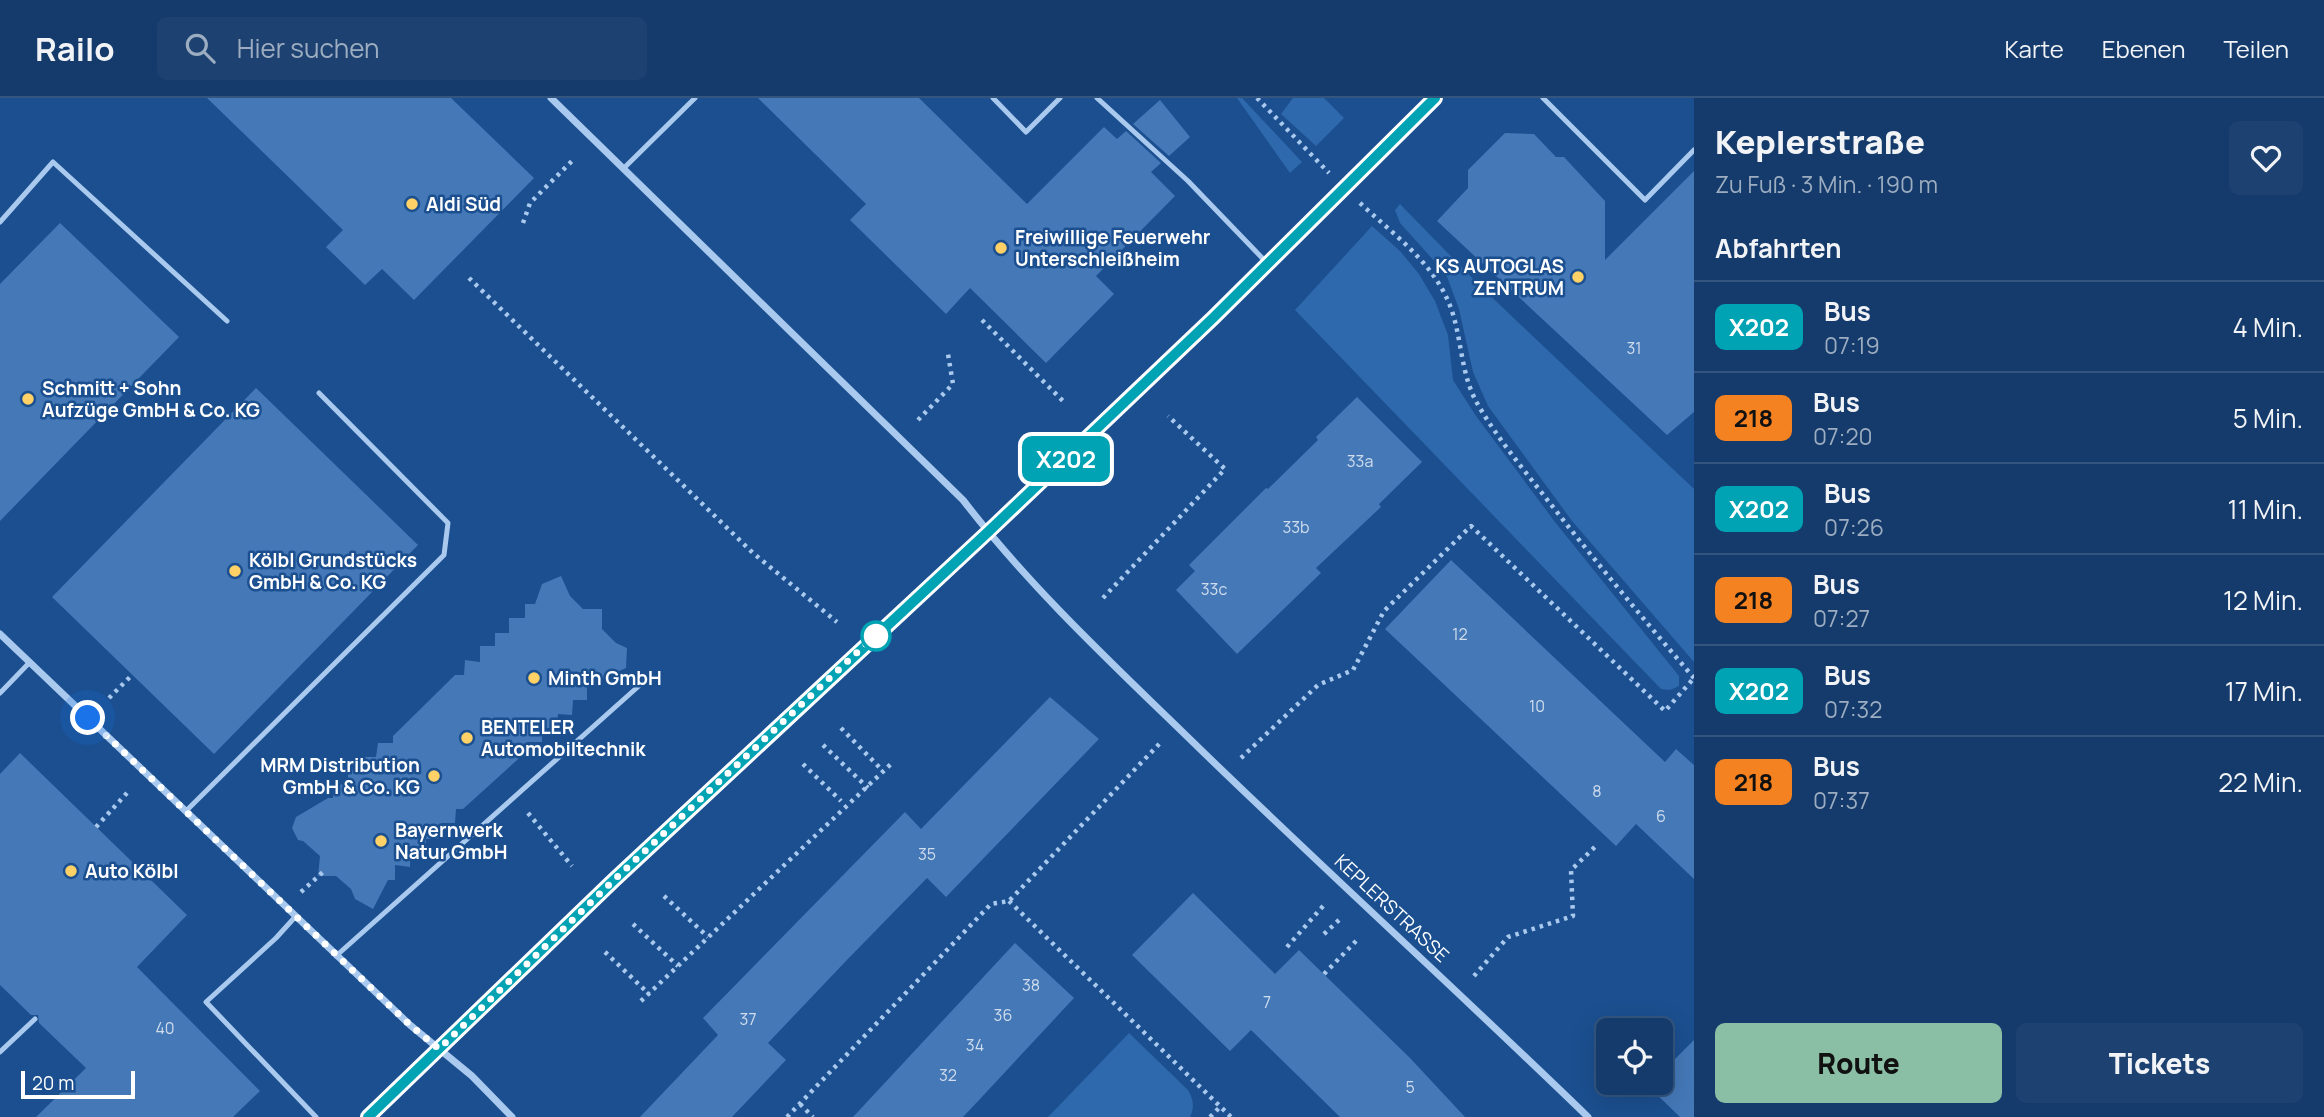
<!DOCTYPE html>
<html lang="de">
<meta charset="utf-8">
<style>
body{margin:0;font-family:Manrope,sans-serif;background:#1d4271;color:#f1f3f6;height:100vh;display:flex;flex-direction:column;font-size:26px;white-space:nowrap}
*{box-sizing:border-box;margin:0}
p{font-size:23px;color:#9dadc1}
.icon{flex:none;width:38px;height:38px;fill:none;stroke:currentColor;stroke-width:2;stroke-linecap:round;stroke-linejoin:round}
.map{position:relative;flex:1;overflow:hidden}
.side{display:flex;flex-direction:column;background:#143b6b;width:630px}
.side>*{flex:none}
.badge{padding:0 14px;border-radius:10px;font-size:24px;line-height:46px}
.tools{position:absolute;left:1596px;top:920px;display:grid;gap:14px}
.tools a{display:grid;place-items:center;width:77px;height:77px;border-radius:10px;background:#143b6b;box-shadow:0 7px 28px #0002,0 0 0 2px #33557e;font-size:35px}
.scale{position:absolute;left:21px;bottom:18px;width:114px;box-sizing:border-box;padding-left:7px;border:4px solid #fff;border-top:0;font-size:19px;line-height:24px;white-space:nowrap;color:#fff;-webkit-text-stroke:5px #1b4f8f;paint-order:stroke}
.you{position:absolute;width:35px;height:35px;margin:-18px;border:5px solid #fff;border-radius:50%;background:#1a73e8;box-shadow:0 0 0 10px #1a73e833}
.map>.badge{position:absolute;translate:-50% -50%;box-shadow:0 0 0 4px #fff}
h2{padding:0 21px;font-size:26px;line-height:63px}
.round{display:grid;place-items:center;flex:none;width:74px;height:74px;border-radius:10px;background:#1d4271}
.head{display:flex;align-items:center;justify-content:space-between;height:119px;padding:0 21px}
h1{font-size:33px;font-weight:800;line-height:52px}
.button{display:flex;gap:14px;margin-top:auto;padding:14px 21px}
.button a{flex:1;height:80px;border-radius:10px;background:#8abfa5;color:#111;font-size:28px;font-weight:800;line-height:80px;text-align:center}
.button a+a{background:#1d4271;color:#f1f3f6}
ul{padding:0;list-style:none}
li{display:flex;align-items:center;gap:21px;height:91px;padding:0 21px;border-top:2px solid #33557e}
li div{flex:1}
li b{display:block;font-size:26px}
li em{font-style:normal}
li .badge{min-width:77px;font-weight:700;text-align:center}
header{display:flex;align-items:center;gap:42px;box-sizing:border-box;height:98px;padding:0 35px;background:#143b6b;border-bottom:2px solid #33557e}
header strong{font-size:33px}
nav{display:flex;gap:38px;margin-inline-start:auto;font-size:24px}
.search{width:490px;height:63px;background:#1d4271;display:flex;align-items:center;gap:18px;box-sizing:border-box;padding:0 24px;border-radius:10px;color:#9dadc1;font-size:26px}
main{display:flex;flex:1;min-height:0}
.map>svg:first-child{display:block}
.green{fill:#2e69ad}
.building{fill:#4478b7}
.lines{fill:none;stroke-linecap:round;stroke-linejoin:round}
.path{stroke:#a9c9ee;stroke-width:4.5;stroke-dasharray:3.5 5;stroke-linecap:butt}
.service{stroke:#a9c9ee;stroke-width:5}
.minor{stroke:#a9c9ee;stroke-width:7}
.line-casing{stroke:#fff;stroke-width:16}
.line{stroke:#00a3b4;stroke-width:10}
.walk{stroke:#fff;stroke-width:7;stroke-dasharray:0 12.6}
.poi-dot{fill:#ffd166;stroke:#1b4f8f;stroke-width:2.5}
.stop-dot{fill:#fff;stroke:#00a3b4;stroke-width:3.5}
.labels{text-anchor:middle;stroke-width:5;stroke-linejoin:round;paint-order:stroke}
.number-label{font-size:16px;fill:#d0dded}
.poi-label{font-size:19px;font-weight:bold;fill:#fff;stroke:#1b4f8f;text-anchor:start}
.street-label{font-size:19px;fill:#fff;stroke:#1b4f8f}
</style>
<header>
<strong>Railo</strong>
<div class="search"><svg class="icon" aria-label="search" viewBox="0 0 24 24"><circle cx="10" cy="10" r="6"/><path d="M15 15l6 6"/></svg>Hier suchen</div>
<nav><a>Karte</a><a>Ebenen</a><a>Teilen</a></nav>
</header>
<main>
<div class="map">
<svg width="1694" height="1019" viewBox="0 0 1694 1019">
<rect width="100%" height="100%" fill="#1b4f8f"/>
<g class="green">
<polygon points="1237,0 1242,0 1302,64 1290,75"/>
<polygon points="1293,0 1324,0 1344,20 1316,48 1281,16"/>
<polygon points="1400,106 1480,188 1694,391 1694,564 1572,423 1488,308 1473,274 1459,211 1446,176 1400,125 1395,112"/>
<polygon points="1372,128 1400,153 1419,176 1435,203 1448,237 1453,282 1476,318 1555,424 1679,578 1679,588 1670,592 1661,591 1295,212"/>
<path d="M1129 935 1188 992C1193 1001 1195 1009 1190 1019H1048Z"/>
</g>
<g class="building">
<polygon points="207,0 451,0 534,80 414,202 382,171 365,187 326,149 343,132"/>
<polygon points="758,0 919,0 1027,106 1104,29 1117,41 1126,33 1161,65 1151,74 1175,98 1096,178 1114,196 1046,265 970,190 946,216 850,122 866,106"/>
<polygon points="1160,2 1190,39 1169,58 1133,26"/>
<polygon points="1505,35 1534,36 1556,59 1564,59 1605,103 1605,162 1694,73 1694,314 1667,337 1437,123 1468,90 1468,72"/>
<polygon points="60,125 179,239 0,423 0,186"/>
<polygon points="256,290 418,447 214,656 52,499"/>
<polygon points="1357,299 1422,364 1379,406 1381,409 1316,470 1321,475 1237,556 1176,492 1195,473 1189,467 1266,390 1268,391 1318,342 1316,339"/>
<polygon points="1451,462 1665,664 1676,651 1694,667 1694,781 1636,726 1616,748 1385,531"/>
<polygon points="561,478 570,498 583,511 602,511 602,531 616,545 627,550 626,570 603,580 602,588 587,588 587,602 573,602 572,617 558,616 557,630 542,630 542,644 527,644 527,653 463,711 456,711 455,725 441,725 441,741 426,741 425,755 410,753 410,769 395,767 395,782 388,782 373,811 355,801 351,791 336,778 318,778 320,758 303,743 298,742 292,730 296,719 328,700 333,700 333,686 348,687 348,672 364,672 364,659 376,659 378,645 393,645 393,638 455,577 464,577 465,562 480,564 480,548 495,548 495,535 509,535 509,520 525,520 525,506 535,506 542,486"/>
<polygon points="1050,599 1099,641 946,799 927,780 845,864 768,945 786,962 732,1019 640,1019 718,937 703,920 905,714 921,731"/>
<polygon points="20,655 187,817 137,869 260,993 233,1019 36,1019 86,970 39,925 38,917 31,917 0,887 0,676"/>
<polygon points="1193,795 1275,876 1299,852 1410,960 1465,1019 1340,1019 1251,932 1230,953 1132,857"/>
<polygon points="1015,845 1074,900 980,1001 963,1019 853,1019"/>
<polygon points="1694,942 1694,1019 1680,1019 1648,988 1651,985 1661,985 1661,975"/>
</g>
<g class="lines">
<g class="path">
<polyline points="1257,0 1329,75"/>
<path d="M1360 105C1395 138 1436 166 1452 213 1462 244 1461 276 1477 305 1497 340 1524 372 1549 404 1596 464 1644 522 1694 580"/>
<polyline points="523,125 530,105 572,63"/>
<polyline points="469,180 753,455 837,524"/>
<polyline points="982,222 1066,306"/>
<polyline points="918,322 953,286 948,256"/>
<polyline points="1103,500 1225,371 1168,318"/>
<polyline points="109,600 132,577"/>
<polyline points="841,630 882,672"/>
<polyline points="823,647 868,690"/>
<polyline points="1241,660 1318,587 1353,572 1384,513 1471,428 1665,613 1694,580"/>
<polyline points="803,666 841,703"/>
<polyline points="528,715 572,768"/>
<polyline points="96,729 127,695"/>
<polyline points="301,794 323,774"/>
<polyline points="664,798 708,839"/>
<polyline points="1009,803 1231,1019"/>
<polyline points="633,826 678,868"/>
<polyline points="1324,836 1339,822"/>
<polyline points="1287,849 1324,807"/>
<polyline points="605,854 649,896"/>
<polyline points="1324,876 1358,841"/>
<polyline points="1474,878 1508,839 1573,818 1571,772 1598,746"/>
<polyline points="641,903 892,665"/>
<polyline points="800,1006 813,1019"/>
<polyline points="787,1019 991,806 1009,803 1162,643"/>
<polyline points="1210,1019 1220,1009"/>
</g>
<g class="service">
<polyline points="993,0 1026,34 1060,0"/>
<polyline points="1097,0 1188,83 1268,166"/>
<polyline points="1543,0 1645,102 1694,52"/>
<polyline points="624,70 695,0"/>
<polyline points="0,124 53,64 227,223"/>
<polyline points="0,595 30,564"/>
<polyline points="186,713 444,457 448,425 319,295"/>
<polyline points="296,818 276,840 206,904 316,1019"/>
<polyline points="336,858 650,578"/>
<polyline points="0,954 35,921"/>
</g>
<g class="minor">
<path d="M551 0 963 402C1033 493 1118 571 1200 651 1328 775 1460 895 1588 1019"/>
<polyline points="0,536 410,927 472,978 512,1019"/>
<path d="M368 1019C515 880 660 738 808 600 1020 402 1233 207 1435 0"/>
</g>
</g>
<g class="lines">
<defs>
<polyline id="line" points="368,1019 614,782 988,434 1213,220 1435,0"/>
</defs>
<use href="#line" class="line-casing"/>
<use href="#line" class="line"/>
<polyline class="walk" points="88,620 410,927 439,951 614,782 882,531 876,538"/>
</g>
<g class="poi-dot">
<circle cx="412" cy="106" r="7"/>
<circle cx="1001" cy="150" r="7"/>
<circle cx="1578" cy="179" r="7"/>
<circle cx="28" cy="301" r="7"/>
<circle cx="235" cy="473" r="7"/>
<circle cx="534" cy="580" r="7"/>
<circle cx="467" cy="640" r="7"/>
<circle cx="434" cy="678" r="7"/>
<circle cx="381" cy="743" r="7"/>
<circle cx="71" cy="773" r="7"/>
</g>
<circle class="stop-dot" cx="876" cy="538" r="14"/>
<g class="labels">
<g class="number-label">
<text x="1634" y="256">31</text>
<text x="1360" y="369">33a</text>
<text x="1296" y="435">33b</text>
<text x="1214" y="497">33c</text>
<text x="1460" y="542">12</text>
<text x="1537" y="614">10</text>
<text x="1597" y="699">8</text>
<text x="1661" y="724">6</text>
<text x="927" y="762">35</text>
<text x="1031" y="893">38</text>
<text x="1267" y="910">7</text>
<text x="1003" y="923">36</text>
<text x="748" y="927">37</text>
<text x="165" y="936">40</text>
<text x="975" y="953">34</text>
<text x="948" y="983">32</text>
<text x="1410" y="995">5</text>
</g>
<g class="poi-label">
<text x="426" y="113">Aldi Süd</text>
<text x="1015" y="146">Freiwillige Feuerwehr<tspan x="1015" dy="22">Unterschleißheim</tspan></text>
<text x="1564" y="175" text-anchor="end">KS AUTOGLAS<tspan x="1564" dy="22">ZENTRUM</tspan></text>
<text x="42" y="297">Schmitt + Sohn<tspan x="42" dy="22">Aufzüge GmbH &amp; Co. KG</tspan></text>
<text x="249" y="469">Kölbl Grundstücks<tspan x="249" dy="22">GmbH &amp; Co. KG</tspan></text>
<text x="548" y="587">Minth GmbH</text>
<text x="481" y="636">BENTELER<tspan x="481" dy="22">Automobiltechnik</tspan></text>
<text x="420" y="674" text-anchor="end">MRM Distribution<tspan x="420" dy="22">GmbH &amp; Co. KG</tspan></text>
<text x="395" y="739">Bayernwerk<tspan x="395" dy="22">Natur GmbH</tspan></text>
<text x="85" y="780">Auto Kölbl</text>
</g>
<g class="street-label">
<text transform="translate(1392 810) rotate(43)" y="7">KEPLERSTRASSE</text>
</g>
</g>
</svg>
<div class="tools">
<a><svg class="icon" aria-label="locate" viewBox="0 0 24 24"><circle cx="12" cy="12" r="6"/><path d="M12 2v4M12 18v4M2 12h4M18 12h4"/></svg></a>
</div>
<div class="scale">20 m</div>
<div class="you" style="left:88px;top:620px"></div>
<b class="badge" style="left:1066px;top:361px;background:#00a3b4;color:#fff">X202</b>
</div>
<section class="side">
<div class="head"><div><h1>Keplerstraße</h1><p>Zu Fuß · 3 Min. · 190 m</p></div><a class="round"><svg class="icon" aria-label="heart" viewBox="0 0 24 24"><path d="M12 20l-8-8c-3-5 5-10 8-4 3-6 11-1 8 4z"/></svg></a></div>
<h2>Abfahrten</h2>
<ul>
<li><span class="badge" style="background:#00a3b4;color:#fff">X202</span><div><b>Bus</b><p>07:19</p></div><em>4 Min.</em></li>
<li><span class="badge" style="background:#f58220;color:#111">218</span><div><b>Bus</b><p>07:20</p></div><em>5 Min.</em></li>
<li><span class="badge" style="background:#00a3b4;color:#fff">X202</span><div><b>Bus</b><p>07:26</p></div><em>11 Min.</em></li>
<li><span class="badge" style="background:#f58220;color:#111">218</span><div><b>Bus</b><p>07:27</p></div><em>12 Min.</em></li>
<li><span class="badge" style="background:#00a3b4;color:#fff">X202</span><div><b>Bus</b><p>07:32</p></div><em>17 Min.</em></li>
<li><span class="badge" style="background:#f58220;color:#111">218</span><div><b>Bus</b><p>07:37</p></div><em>22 Min.</em></li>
</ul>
<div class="button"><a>Route</a><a>Tickets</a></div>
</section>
</main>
